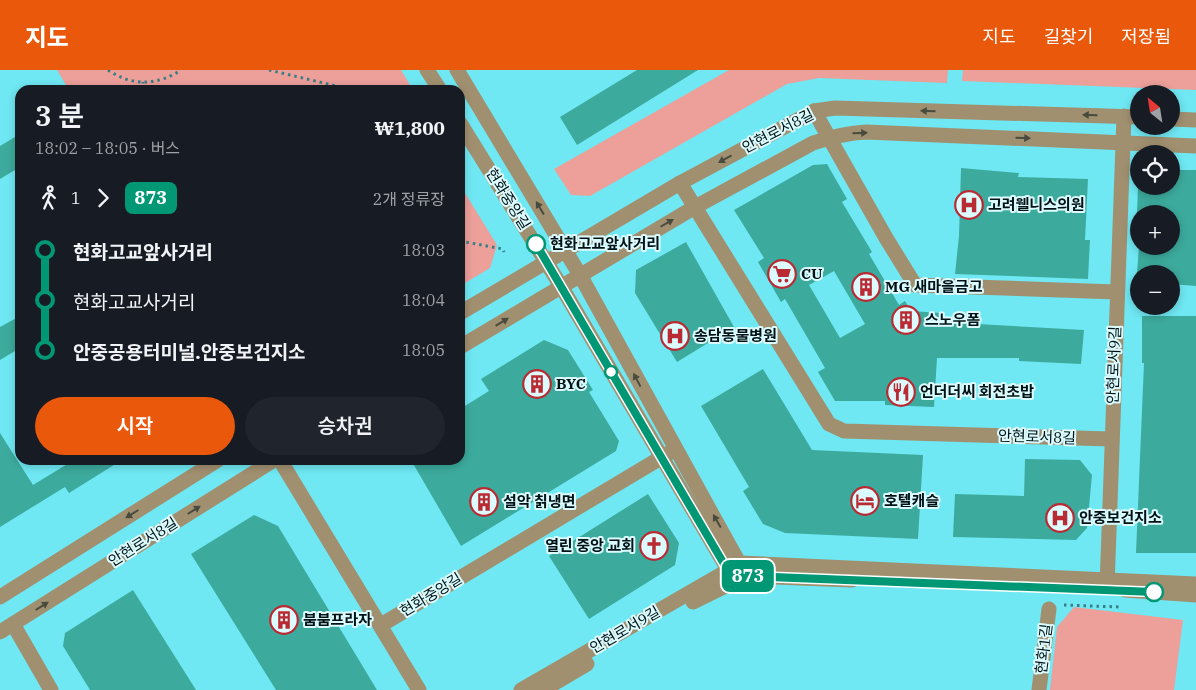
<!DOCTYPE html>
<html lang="ko">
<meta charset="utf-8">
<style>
body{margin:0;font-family:"IBM Plex Serif","Noto Sans KR",serif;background:#20242c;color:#f1f3f6;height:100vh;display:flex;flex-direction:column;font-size:19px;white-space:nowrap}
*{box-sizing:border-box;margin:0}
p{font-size:16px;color:#9ea1a6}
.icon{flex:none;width:28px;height:28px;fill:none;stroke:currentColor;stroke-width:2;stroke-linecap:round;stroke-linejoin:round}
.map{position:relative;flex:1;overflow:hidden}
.details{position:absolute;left:15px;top:15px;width:450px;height:380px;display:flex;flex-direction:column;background:#171b24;border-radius:15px;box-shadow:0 2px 8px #0003}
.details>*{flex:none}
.badge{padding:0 10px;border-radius:8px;font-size:18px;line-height:32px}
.needle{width:32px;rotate:330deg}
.controls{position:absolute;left:1130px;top:15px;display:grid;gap:10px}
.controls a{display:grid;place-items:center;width:50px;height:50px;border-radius:50%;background:#171b24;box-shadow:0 2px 8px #0003;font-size:25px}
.map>.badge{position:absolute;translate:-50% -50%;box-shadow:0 0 0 2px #fff}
.legs{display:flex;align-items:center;gap:8px;height:55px;padding:0 20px;font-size:16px}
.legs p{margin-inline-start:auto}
.overview{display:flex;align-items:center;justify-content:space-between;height:85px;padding:0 20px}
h1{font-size:28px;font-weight:600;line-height:38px}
.primary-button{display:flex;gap:10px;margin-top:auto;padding:10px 20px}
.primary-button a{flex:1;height:58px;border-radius:30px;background:#ea580c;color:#fff;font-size:20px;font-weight:600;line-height:58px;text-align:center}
.primary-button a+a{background:#20242c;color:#f1f3f6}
ul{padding:0 20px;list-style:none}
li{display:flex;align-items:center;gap:18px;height:50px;font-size:19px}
li i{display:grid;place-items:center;width:8px;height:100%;margin:0 6px;background:currentColor}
li i::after{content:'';width:12px;height:12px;margin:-6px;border:4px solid;border-radius:50%;background:#171b24}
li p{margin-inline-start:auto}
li:first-child i{background:linear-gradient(#0000 50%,currentColor 0)}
li:last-child i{background:linear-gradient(currentColor 50%,#0000 0)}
header{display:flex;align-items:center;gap:30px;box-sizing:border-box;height:70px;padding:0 25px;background:#ea580c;color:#fff}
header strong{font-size:24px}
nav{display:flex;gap:28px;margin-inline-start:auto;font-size:18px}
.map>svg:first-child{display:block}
.green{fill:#ed9f9a}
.building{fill:#3cab9d;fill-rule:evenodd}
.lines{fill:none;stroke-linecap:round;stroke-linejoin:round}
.path{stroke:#387e85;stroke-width:3;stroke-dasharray:2.5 4;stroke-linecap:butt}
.minor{stroke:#a19070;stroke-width:15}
.oneway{fill:#484b3e}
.line-1-casing{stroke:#fff;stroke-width:11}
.line-1{stroke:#009775;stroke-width:8}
.stop-1-dot{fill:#fff;stroke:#009775;stroke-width:2.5}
.labels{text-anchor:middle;stroke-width:4;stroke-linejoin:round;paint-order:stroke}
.street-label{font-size:15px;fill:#001215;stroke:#dbfbfe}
.poi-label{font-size:15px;font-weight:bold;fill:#001215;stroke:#dbfbfe;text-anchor:start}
.stop-label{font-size:15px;font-weight:bold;fill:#001215;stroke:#dbfbfe;text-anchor:start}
</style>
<header>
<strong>지도</strong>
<nav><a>지도</a><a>길찾기</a><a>저장됨</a></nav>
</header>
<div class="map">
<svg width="1196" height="620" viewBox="0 0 1196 620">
<rect width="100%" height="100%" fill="#6fe8f3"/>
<g class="green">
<polygon points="57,0 401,0 413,20 69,20"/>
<polygon points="729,0 948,0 947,13 819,8 787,14 590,126 571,125 554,99"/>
<polygon points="963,0 1196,0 1196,20 962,11"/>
<polygon points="460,115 497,175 490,198 460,216"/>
<polygon points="1074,537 1183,550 1174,620 1050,620 1057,557"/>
</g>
<g class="building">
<polygon points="637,0 698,0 577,75 560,47"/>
<polygon points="20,64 20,97 0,109 0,76"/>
<path d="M827 94 847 129 842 132 872 182 869 184 899 235 905 231 911 241 941 243 940 252 1084 260 1081 294 1019 291V288H937L934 337 885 335V331H835L818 302 825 298 785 229 781 232 758 192 764 188 734 140 813 95ZM834 201 865 254 840 268 809 215Z"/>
<polygon points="961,98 1019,103 1018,107 1088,109 1085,170 1090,170 1088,209 955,204 959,166"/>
<polygon points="1171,100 1196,100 1196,216 1171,214 1171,204 1137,204 1139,176 1171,176 1171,144 1137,144 1138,116 1171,116"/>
<polygon points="686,172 734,257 677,292 635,223 636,200"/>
<polygon points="20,246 20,278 0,290 0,257"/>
<polygon points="1142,246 1196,246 1196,483 1136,483 1144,293 1142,293"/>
<polygon points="544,270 568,280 593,320 589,322 619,371 616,381 461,476 411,390 460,390 460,339 489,321 481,309"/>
<polygon points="763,299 812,380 923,385 918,469 785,463 763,454 743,421 749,417 701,336"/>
<polygon points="0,363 33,415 74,390 122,390 69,423 65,417 0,457"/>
<polygon points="1025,389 1080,390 1092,405 1087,458 1076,470 953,467 955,424 1024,426"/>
<polygon points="648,424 679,473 675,495 589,549 549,486"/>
<polygon points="254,445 278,456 377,620 276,620 191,484"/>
<polygon points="133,520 196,620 90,620 63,576 65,563"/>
</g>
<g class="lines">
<g class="path">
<path d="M108 0C131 16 157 16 181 0"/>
<polyline points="269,0 353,20"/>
<polyline points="142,20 143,12"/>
<polyline points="460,171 503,179 504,182"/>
<polyline points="1064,535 1120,537"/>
</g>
<g class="minor">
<polyline points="427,0 440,20"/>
<polyline points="457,0 580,205 744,502"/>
<polyline points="814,41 886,168 915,215 1117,222"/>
<polyline points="1171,49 1196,50"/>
<polyline points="460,53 561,216 733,508"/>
<polyline points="680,113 829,354 844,361 1111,369"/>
<polyline points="460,243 680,113 814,41 835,38 1139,47"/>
<path d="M460 277 695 137 813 73C831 67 847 63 866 62L1196 76"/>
<polyline points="280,390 419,620"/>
<polyline points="1107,517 1124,46"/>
<polyline points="1125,520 1196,525"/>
<polyline points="0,527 218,390"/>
<polyline points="693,532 746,506 852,510"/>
<polyline points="13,554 51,620"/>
<polyline points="381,555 669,383"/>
<polyline points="0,562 274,390"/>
<polyline points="521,620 741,493 1196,514"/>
<polyline points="543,620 587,594"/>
<polyline points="1039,620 1049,539"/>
</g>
</g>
<defs><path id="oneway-solid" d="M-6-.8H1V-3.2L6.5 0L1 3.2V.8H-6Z" transform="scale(1.25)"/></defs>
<g class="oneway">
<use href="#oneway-solid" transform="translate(928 41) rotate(-178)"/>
<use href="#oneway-solid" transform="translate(1090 45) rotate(-178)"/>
<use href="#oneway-solid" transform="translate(860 63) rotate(-2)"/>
<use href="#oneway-solid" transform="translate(1023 68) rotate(2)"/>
<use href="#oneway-solid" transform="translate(725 89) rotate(151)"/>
<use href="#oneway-solid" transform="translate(540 138) rotate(-121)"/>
<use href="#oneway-solid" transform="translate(667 153) rotate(-30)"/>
<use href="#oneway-solid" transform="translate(502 252) rotate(-31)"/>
<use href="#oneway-solid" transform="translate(637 310) rotate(-118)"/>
<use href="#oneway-solid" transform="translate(194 440) rotate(-32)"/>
<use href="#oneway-solid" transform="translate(132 444) rotate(148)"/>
<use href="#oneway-solid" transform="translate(717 451) rotate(-120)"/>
<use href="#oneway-solid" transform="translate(42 536) rotate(-32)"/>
</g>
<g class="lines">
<defs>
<polyline id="line-1" points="536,174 734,511 746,506 1154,522"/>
</defs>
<use href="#line-1" class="line-1-casing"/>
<use href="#line-1" class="line-1"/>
</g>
<defs>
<symbol id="hospital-ring" viewBox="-11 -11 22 22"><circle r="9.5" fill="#dbfbfe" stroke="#ba2a32" stroke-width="1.5"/><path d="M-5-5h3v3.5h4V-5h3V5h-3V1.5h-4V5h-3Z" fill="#ba2a32"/></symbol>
<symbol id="supermarket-ring" viewBox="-11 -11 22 22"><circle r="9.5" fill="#dbfbfe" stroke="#ba2a32" stroke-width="1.5"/><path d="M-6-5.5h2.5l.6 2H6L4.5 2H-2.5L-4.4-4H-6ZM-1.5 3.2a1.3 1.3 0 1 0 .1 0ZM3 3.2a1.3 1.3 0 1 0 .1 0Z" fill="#ba2a32"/></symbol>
<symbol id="building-ring" viewBox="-11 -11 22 22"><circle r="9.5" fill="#dbfbfe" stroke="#ba2a32" stroke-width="1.5"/><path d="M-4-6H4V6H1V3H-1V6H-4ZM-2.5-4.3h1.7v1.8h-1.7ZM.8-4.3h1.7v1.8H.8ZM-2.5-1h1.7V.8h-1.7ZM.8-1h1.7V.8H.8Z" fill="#ba2a32"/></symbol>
<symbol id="restaurant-ring" viewBox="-11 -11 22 22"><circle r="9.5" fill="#dbfbfe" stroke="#ba2a32" stroke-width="1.5"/><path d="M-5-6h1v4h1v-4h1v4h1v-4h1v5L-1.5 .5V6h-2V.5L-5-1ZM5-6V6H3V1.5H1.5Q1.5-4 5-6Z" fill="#ba2a32"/></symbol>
<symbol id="hotel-ring" viewBox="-11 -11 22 22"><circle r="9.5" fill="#dbfbfe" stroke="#ba2a32" stroke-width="1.5"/><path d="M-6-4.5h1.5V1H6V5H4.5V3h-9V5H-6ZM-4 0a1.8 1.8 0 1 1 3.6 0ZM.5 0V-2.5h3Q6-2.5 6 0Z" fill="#ba2a32"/></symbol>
<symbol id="church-ring" viewBox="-11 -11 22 22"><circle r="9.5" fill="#dbfbfe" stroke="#ba2a32" stroke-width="1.5"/><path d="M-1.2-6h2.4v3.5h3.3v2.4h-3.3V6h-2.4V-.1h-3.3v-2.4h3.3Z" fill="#ba2a32"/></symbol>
</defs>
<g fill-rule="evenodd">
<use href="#hospital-ring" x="953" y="119" width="32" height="32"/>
<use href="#supermarket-ring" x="766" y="188" width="32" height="32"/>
<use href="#building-ring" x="850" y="201" width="32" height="32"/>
<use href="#building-ring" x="890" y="234" width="32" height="32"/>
<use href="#hospital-ring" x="659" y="250" width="32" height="32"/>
<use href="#building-ring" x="521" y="298" width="32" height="32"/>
<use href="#restaurant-ring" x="885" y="306" width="32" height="32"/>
<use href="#hotel-ring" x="849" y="415" width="32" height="32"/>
<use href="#building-ring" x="468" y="416" width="32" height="32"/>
<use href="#hospital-ring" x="1044" y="432" width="32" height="32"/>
<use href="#church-ring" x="638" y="460" width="32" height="32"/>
<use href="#building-ring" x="268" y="534" width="32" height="32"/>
</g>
<g class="stop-1-dot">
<circle cx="536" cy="174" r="9"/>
<circle cx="611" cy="302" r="6"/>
<circle cx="1154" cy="522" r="9"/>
</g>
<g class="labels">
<g class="street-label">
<text transform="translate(778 61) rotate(-27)" y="5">안현로서8길</text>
<text transform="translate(508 129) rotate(58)" y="5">현화중앙길</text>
<text transform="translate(1114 295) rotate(-88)" y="5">안현로서9길</text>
<text transform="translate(1037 367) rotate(2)" y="5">안현로서8길</text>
<text transform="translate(143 472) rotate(-32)" y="5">안현로서8길</text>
<text transform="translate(431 525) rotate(-31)" y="5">현화중앙길</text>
<text transform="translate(625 560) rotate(-30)" y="5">안현로서9길</text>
<text transform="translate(1044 579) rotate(-83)" y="5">현화1길</text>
</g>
<g class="poi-label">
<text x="988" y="140">고려웰니스의원</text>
<text x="801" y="209">CU</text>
<text x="885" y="222">MG 새마을금고</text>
<text x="925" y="255">스노우폼</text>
<text x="694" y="271">송담동물병원</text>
<text x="556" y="319">BYC</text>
<text x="920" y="327">언더더씨 회전초밥</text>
<text x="884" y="436">호텔캐슬</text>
<text x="503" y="437">설악 칡냉면</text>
<text x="1079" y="453">안중보건지소</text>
<text x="635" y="481" text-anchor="end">열린 중앙 교회</text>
<text x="303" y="555">붐붐프라자</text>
</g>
<g class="stop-label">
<text x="550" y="179">현화고교앞사거리</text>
</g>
</g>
</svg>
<div class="controls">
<a><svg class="needle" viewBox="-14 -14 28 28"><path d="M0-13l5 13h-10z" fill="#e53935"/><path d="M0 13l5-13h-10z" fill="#9ea1a6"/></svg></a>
<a><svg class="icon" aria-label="locate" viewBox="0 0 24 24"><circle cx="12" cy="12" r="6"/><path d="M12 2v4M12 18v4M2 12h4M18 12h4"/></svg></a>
<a>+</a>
<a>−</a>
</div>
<b class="badge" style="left:748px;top:506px;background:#009775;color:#fff">873</b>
<section class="details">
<div class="overview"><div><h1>3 분</h1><p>18:02 – 18:05 · 버스</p></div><b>₩1,800</b></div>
<div class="legs"><svg class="icon" aria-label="walk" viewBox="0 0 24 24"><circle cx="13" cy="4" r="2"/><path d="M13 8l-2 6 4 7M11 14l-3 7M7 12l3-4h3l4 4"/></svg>1<svg class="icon" aria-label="forward" viewBox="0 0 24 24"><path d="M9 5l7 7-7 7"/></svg><b class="badge" style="background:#009775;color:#fff">873</b><p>2개 정류장</p></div>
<ul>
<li><i style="color:#009775"></i><b>현화고교앞사거리</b><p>18:03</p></li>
<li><i style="color:#009775"></i><span>현화고교사거리</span><p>18:04</p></li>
<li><i style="color:#009775"></i><b>안중공용터미널.안중보건지소</b><p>18:05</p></li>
</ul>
<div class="primary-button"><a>시작</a><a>승차권</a></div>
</section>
</div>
